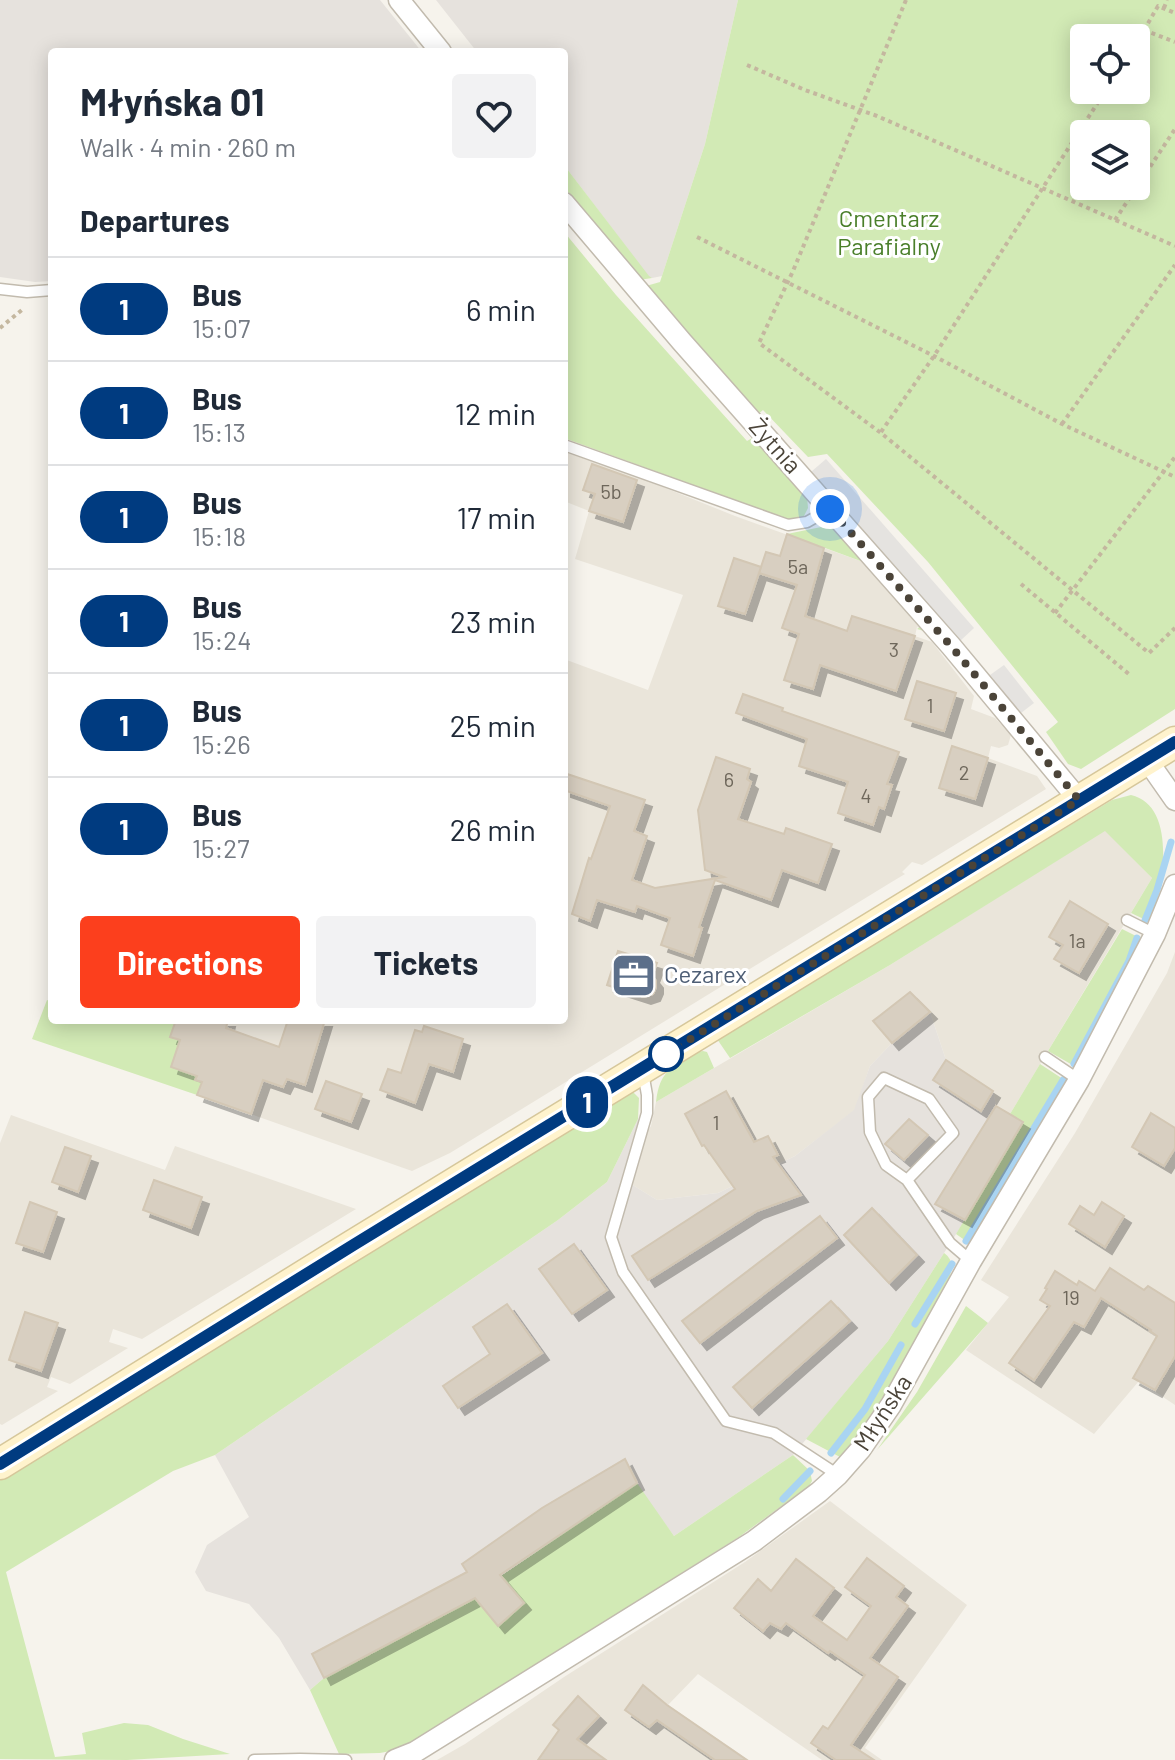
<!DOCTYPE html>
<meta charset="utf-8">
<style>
body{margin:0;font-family:Barlow,sans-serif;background:#f2f2f3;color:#1f2937;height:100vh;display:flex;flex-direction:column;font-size:30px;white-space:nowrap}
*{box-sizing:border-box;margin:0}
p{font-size:26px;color:#747a83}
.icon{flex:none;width:44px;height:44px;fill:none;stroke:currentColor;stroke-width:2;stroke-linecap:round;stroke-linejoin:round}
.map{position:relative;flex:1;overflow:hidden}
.side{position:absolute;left:48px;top:48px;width:520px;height:976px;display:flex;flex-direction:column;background:#fff;border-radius:8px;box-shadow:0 4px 20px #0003}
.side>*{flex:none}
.badge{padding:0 16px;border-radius:26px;font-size:28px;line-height:52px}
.fabs{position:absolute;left:1070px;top:24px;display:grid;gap:16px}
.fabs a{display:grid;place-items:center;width:80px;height:80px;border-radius:8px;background:#fff;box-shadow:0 4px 20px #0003;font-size:40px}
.you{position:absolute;width:40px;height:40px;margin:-20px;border:6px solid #fff;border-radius:50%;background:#1a73e8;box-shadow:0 0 0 12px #1a73e833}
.map>.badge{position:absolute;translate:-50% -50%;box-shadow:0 0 0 4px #fff}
h2{padding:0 32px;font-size:30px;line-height:72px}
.round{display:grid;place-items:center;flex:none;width:84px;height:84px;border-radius:8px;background:#f2f2f3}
.headline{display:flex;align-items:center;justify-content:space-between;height:136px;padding:0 32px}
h1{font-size:38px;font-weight:700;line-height:60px}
.action{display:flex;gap:16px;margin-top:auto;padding:16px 32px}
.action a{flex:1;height:92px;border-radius:8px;background:#fc3f1d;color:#fff;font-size:32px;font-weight:700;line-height:92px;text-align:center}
.action a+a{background:#f2f2f3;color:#1f2937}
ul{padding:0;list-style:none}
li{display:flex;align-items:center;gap:24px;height:104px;padding:0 32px;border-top:2px solid #e0e1e3}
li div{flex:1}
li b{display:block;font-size:30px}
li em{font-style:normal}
li .badge{min-width:88px;font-weight:700;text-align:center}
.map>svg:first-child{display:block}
.residential{fill:#eae5da}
.industrial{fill:#e6e2dd}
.green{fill:#d2eab5;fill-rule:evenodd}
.parking{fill:#e5e3e0}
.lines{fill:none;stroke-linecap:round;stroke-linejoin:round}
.stream{stroke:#a9d4f2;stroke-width:7}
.building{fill:#d8cfc1;stroke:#d3c7b4;stroke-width:2;filter:url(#shadow)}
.lane-casing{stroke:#c2bbae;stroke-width:13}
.street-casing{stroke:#c2bbae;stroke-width:23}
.secondary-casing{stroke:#d6c79b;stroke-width:33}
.path{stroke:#c4b79f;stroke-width:4;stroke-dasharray:4 4;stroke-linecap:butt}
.lane{stroke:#fff;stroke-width:10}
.street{stroke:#fff;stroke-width:20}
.secondary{stroke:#fff3cd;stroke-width:30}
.line-casing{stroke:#fff;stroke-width:18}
.line{stroke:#003b80;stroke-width:12}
.walk{stroke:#4b4439;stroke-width:8;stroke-dasharray:0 14.4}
.stop-dot{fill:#fff;stroke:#003b80;stroke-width:4}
.labels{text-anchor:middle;stroke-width:6;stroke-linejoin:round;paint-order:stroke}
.number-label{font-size:20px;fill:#6e675b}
.park-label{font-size:24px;fill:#4a7f2a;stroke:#fff}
.street-label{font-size:24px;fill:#4b4439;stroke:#fff}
.service-label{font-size:24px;fill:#4e5e75;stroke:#fff;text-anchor:start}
</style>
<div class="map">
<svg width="1175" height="1760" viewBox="0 0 1175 1760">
<defs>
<filter id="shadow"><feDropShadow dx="7" dy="7" stdDeviation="0" flood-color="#0004"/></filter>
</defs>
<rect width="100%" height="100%" fill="#f6f3ec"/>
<g class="residential">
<polygon points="565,452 638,477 735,516 866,563 921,629 917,627 915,636 932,642 974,696 971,709 995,718 1011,735 1008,745 999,748 991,746 988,758 1037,776 1046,789 922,865 912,862 902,872 905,874 890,883 450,1153 412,1171 197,1095 195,1080 171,1067 170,1037 176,1020 564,1020 564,659 648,690 683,595 575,559 589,511 564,501"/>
<polygon points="1105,830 1152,878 1010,1114 996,1106 993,1091 946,1060 930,1012 892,1043 870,1066 855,1110 795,1156 718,1193 657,1200 631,1184 647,1132 651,1126 656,1102 890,965"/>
<polygon points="1175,952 1175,1405 1139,1381 1094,1434 966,1350 1009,1297 981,1280 1075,1133 1167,973"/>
<polygon points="11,1115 165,1170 175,1146 356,1209 142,1339 113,1329 109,1342 128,1348 70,1384 51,1377 47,1387 58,1391 2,1425 0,1424 0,1143"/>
<polygon points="830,1501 967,1605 865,1748 882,1760 822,1760 698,1674 668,1705 747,1760 437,1760 465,1744 564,1677 745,1562"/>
</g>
<g class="industrial">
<polygon points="0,0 380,0 422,52 52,52 52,281 35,282 0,277"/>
<polygon points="436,0 738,0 705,144 662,276 652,278 649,277 564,165 564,52 477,52"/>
<polygon points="910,992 930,1012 946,1060 993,1091 996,1106 1023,1122 965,1220 888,1341 793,1455 674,1536 636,1484 479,1590 324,1678 310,1690 279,1638 249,1604 206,1591 195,1572 207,1545 249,1517 215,1455 558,1220 607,1182 638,1119 647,1132 631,1184 657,1200 718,1193 795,1156 854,1110 870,1066 892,1043 873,1021"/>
</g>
<g class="green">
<path d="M738 0H1175V709L1081 769 1068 764 1046 732 1058 722 928 562 827 454 808 457 763 410 756 416 646 286 660 282 705 144ZM1084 38H1136V90H1084ZM1084 134H1136V186H1084Z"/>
<polygon points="564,165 649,276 652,278 639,280 564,187"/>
<polygon points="565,233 616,295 747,441 754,437 807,496 808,508 804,516 789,520 564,438"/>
<polygon points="826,526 833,527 924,627 924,631 917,629 920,627 866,563 787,534"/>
<path d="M1131 795C1175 805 1166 880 1150 922L1131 913 1152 878 1105 831 890 965 730 1058 717 1039 1112 800Z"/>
<polygon points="1122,929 1140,938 1132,958 1076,1067 1048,1051"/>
<polygon points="47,1000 52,1002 52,1020 176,1020 170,1037 180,1040 197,1076 196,1080 202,1082 197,1095 32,1039"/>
<path d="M703 1051 707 1052 714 1068 656 1102C660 1069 672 1068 697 1052Z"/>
<polygon points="1040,1064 1066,1081 1016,1163 977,1233 966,1241 956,1234 1023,1122 1010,1114"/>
<polygon points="633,1092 639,1098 638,1119 607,1182 558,1220 215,1455 173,1471 6,1572 55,1757 86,1754 82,1733 124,1723 148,1725 183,1739 230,1754 127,1760 0,1759 0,1480 102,1416"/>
<path d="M944 1253C954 1260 952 1269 949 1280L888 1390 847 1451 840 1457 806 1439 888 1341Z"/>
<polygon points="966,1306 988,1323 877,1450 917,1392"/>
<polygon points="793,1455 810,1471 812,1481 809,1486 739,1537 401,1749 380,1753 339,1754 310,1690 324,1678 479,1591 637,1483 674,1536"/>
</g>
<g class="parking">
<polygon points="826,459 974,628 960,641 811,472"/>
<polygon points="1004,665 1034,703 1021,713 990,675"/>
</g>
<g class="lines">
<g class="stream">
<polyline points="1145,920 1157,890 1171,842"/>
<polyline points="1074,1064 1129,961 1137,938"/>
<polyline points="966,1241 1063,1080"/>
<polyline points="915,1324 952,1264"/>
<polyline points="831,1453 865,1409 901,1345"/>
<polyline points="783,1499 810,1471"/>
</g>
</g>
<g class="building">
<polygon points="592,464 637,480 623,522 589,511 595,494 583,490"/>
<polygon points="787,534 824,548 805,616 847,631 852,616 915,636 896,691 820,665 813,689 784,680 799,634 782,628 797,585 759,573 766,552 780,556"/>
<polygon points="734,558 761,567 745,614 718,606"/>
<polygon points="917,681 956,693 944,731 905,719"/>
<polygon points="743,694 783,708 782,711 899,752 887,784 892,785 884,809 879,807 873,825 838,813 848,782 799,766 807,739 736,713"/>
<polygon points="952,746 988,758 975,799 939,788"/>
<polygon points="716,757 750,769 747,779 751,782 738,819 784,834 786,828 832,844 818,883 782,870 771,900 715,880 699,927 702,928 693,956 661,945 670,918 637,906 635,912 597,900 590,921 572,914 589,858 591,859 610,806 564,790 564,773 645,800 634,831 647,836 632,880 655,888 724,877 705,870 698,810"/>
<polygon points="1070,901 1108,924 1079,973 1054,959 1063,945 1049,937"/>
<polygon points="618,951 657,963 652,976 656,981 656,987 653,994 644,997 607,985"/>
<polygon points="910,992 930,1012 892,1043 873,1021"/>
<polygon points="176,1020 228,1020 226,1028 279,1047 288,1020 325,1020 305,1085 287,1079 283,1087 263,1080 251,1114 197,1095 202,1082 195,1080 197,1076 171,1067 180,1040 170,1037"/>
<polygon points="424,1026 463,1039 453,1072 429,1064 415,1103 380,1090 388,1069 401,1073 415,1030 422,1032"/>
<polygon points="946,1060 993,1091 981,1111 933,1080"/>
<polygon points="326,1081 362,1094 351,1122 315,1109"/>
<polygon points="726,1091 754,1142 768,1136 778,1155 773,1157 801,1195 757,1211 648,1280 632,1256 735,1189 704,1145 702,1146 685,1114"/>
<polygon points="996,1106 1023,1122 965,1220 935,1204"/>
<polygon points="1151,1113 1175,1128 1175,1148 1164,1166 1132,1147"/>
<polygon points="909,1119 928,1135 904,1160 885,1144"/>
<polygon points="65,1147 91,1156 78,1192 52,1182"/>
<polygon points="154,1180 202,1197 191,1228 143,1210"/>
<polygon points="30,1202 57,1212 43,1252 16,1243"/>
<polygon points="1102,1202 1124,1216 1105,1247 1069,1224 1080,1206 1094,1215"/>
<polygon points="872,1208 917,1255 889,1283 844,1235"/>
<polygon points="820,1216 837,1238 700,1343 682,1321"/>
<polygon points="574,1244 607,1290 572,1314 539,1269"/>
<polygon points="1110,1268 1144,1290 1148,1286 1175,1303 1175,1356 1155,1390 1133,1378 1157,1336 1150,1331 1151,1330 1101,1298 1084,1327 1074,1322 1034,1380 1009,1363 1050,1306 1040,1300 1047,1289 1045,1288 1055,1271 1077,1285 1079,1281 1095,1291"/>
<polygon points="831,1301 850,1321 752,1408 733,1387"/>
<polygon points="507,1304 542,1353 458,1408 443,1386 490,1354 473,1327"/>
<polygon points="25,1312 58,1323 41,1371 9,1360"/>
<polygon points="625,1459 637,1483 500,1575 524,1603 498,1626 475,1598 324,1678 312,1654 467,1572 462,1564 542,1508"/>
<polygon points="867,1558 904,1586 896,1597 908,1606 870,1658 898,1677 851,1745 874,1760 836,1760 811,1743 823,1726 828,1729 865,1675 830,1651 828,1653 786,1623 781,1629 770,1623 763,1631 734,1608 758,1579 771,1591 796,1559 834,1588 813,1616 847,1640 871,1606 845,1587"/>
<polygon points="643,1685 667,1705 747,1760 715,1760 657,1720 649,1727 625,1710"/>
<polygon points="578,1696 599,1716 577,1739 606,1760 538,1760 559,1730 553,1725"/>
</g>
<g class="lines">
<defs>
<g id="lane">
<polyline points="0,289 27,292 52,290"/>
<polyline points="564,445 788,525 807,522 830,509"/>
<polyline points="1127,920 1155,934"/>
<polyline points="1045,1057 1079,1080"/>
<polyline points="643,1072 647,1095 647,1113 611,1237 623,1272 726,1421 774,1433 838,1475"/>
<polyline points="907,1180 886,1165 870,1132 868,1097 884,1078 929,1099 953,1133 907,1180 950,1243 971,1261"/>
<polyline points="254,1760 300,1759 346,1760"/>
</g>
<g id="street">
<polyline points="399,0 441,52"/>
<polyline points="564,203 682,342 951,646 1079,800"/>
<polyline points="1147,760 1175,800"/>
<polyline points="395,1760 415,1752 754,1541 819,1492 838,1475 860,1450 891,1405 971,1261 1079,1080 1155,934 1175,885"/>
</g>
<polyline id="secondary" points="0,1464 329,1260 1175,742"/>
</defs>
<use href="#lane" class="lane-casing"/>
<use href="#street" class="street-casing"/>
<use href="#secondary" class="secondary-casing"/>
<g class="path">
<polyline points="906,0 793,271 759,343 881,433 1149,653 1175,628"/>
<polyline points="1164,8 1167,0"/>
<polyline points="1144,30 1175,42"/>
<polyline points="1136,44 1158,6 1175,13"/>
<polyline points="747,65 805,90 877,116 1175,246"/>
<polyline points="1115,220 1175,129"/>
<polyline points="697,237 934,356 1062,424 1175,477"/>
<polyline points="0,328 23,309"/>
<polyline points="1062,424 1175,265"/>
<polyline points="881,432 934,356 1106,90"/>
<polyline points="1021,584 1130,675"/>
<polyline points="1055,613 1175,457"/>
</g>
<use href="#lane" class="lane"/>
<use href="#street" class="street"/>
<use href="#secondary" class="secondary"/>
</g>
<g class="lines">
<defs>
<polyline id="line" points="0,1464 355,1244 1175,742"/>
</defs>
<use href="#line" class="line-casing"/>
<use href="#line" class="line"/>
<polyline class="walk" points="666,1054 1079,800 951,646 830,509"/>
</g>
<defs>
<symbol id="office-square" viewBox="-11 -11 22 22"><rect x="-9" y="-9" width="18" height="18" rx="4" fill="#5c6f8a" stroke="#fff"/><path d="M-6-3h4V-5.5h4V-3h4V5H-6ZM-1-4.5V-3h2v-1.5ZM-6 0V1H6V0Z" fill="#fff"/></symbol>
</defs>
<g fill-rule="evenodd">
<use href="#office-square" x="608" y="950" width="51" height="51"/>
</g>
<circle class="stop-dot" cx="666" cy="1054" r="16"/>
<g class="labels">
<g class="number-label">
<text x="611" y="499">5b</text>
<text x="798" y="574">5a</text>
<text x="894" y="657">3</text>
<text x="930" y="713">1</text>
<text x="964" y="780">2</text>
<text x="729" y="787">6</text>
<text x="866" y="803">4</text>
<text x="1077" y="948">1a</text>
<text x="716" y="1130">1</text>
<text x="1071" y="1305">19</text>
</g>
<g class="park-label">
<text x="889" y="227">Cmentarz<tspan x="889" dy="28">Parafialny</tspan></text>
</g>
<g class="street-label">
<text transform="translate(775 446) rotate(48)" y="8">Żytnia</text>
<text transform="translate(883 1413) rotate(-57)" y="8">Młyńska</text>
</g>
<g class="service-label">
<text x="664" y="983">Cezarex</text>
</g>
</g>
</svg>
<div class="fabs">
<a><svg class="icon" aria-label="locate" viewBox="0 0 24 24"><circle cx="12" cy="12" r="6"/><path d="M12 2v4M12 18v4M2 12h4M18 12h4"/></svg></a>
<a><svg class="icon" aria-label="layers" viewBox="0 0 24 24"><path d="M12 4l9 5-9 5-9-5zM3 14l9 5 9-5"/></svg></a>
</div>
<div class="you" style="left:830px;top:509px"></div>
<b class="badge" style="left:587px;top:1102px;background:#003b80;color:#fff">1</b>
<section class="side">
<div class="headline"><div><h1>Młyńska 01</h1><p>Walk · 4 min · 260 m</p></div><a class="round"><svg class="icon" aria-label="heart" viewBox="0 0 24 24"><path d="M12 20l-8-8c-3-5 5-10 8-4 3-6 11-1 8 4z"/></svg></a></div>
<h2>Departures</h2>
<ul>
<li><span class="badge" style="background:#003b80;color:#fff">1</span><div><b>Bus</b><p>15:07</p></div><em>6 min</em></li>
<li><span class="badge" style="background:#003b80;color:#fff">1</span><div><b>Bus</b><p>15:13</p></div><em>12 min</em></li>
<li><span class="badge" style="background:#003b80;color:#fff">1</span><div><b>Bus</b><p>15:18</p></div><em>17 min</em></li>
<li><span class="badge" style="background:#003b80;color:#fff">1</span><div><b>Bus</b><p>15:24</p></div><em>23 min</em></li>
<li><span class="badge" style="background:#003b80;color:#fff">1</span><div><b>Bus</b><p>15:26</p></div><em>25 min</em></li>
<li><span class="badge" style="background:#003b80;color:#fff">1</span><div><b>Bus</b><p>15:27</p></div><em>26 min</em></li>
</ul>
<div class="action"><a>Directions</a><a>Tickets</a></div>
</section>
</div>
